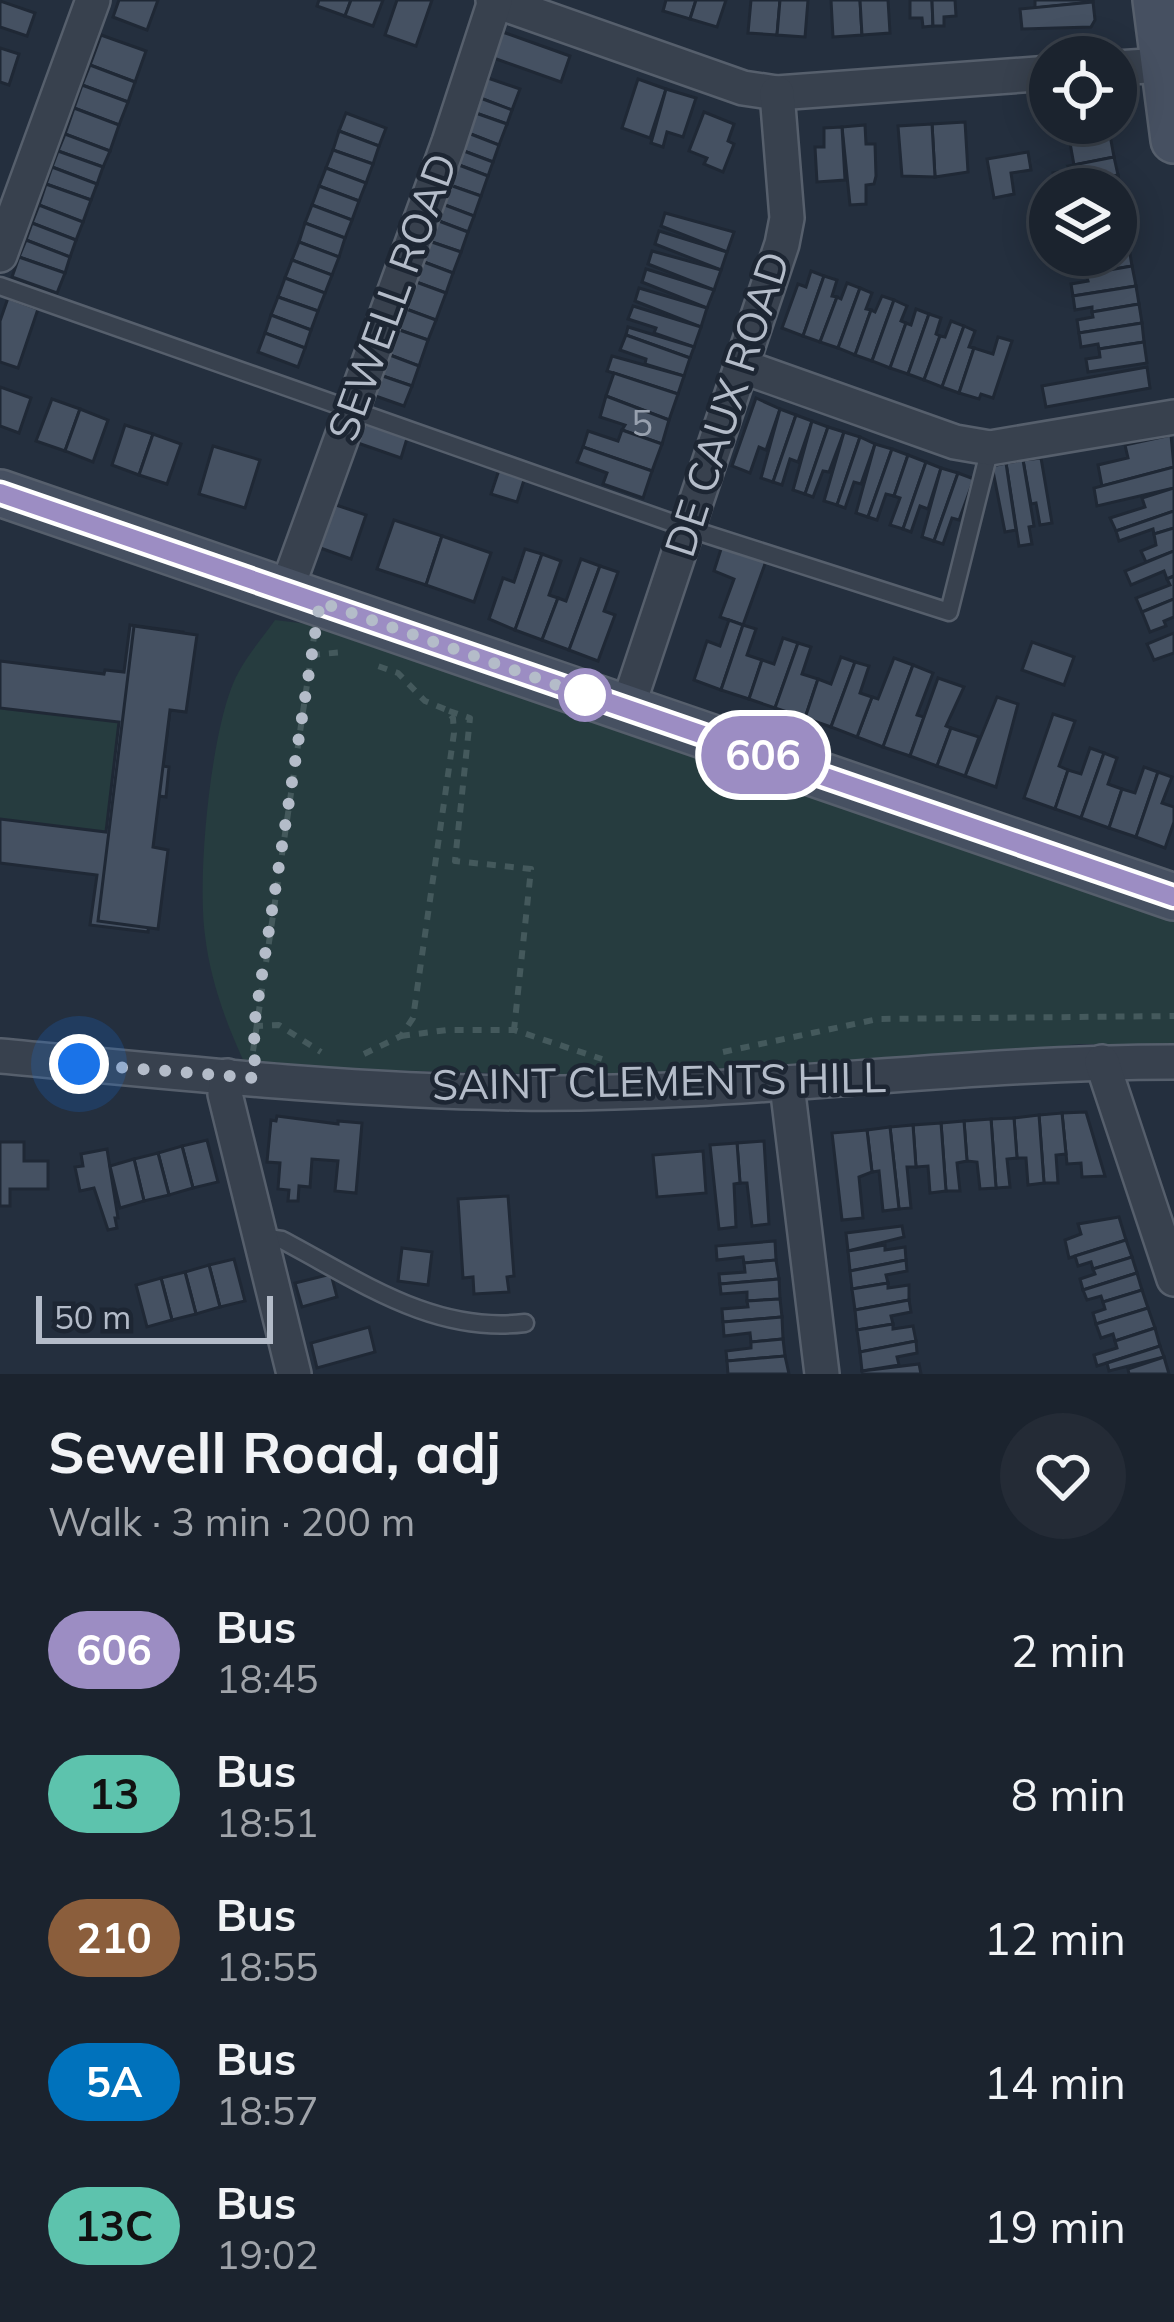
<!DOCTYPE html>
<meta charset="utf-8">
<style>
body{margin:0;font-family:Mulish,sans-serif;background:#242b36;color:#f1f3f6;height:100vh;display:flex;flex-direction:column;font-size:45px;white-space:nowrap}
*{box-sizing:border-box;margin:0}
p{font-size:39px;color:#a0a4aa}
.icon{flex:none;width:66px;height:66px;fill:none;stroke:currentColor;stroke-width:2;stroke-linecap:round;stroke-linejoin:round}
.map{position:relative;height:1374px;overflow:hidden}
.drawer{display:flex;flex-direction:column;background:#1b232e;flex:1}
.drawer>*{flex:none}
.badge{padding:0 24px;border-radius:39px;font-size:42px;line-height:78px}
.tools{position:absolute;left:1029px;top:36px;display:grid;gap:24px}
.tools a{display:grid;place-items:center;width:108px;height:108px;border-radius:50%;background:#1b232e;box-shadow:0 6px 30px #0003,0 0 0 3px #39404a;font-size:60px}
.scale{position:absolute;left:36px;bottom:30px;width:237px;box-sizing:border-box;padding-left:12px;border:6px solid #b4bcc9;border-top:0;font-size:33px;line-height:42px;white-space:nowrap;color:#b4bcc9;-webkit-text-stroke:9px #1d2633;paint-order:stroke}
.you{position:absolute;width:60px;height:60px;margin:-30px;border:9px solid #fff;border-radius:50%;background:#1a73e8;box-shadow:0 0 0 18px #1a73e833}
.map>.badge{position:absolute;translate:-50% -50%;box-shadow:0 0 0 6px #fff}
.round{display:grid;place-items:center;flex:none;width:126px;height:126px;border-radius:63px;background:#242b36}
.head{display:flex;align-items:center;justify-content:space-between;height:204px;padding:0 48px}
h1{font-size:57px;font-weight:700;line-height:90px}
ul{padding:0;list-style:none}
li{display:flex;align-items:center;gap:36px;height:144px;padding:0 48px}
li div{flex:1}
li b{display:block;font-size:45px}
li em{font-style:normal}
li .badge{min-width:132px;font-weight:700;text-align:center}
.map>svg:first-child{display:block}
.green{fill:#263c3f}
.building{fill:#455162;stroke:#1f2835;stroke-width:3}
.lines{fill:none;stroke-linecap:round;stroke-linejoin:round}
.lane-casing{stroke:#565f6c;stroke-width:21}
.street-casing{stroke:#565f6c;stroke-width:38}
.secondary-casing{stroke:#565f6c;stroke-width:50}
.path{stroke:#44595c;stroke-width:6;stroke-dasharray:9 9;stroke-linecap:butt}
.lane{stroke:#38414e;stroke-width:16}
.street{stroke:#38414e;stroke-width:33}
.secondary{stroke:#465061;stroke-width:45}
.line-casing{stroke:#fff;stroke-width:27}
.line{stroke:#9c8dc3;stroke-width:18}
.walk{stroke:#b4bcc9;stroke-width:12;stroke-dasharray:0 21.6}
.stop-dot{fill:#fff;stroke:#9c8dc3;stroke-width:6}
.labels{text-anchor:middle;stroke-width:9;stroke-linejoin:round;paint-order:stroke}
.number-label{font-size:36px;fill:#98a1af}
.street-label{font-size:42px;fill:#b4bcc9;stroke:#1d2633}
</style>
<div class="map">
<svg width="1174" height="1374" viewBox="0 0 1174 1374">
<rect width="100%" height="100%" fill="#242f3e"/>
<g class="green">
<path d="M275 620 316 625 936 834 1174 921V1045L1079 1044 776 1074 671 1078 246 1066C227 1026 210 980 205 935 197 876 210 745 231 689 240 663 259 643 275 620Z"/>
<polygon points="0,708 119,722 106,832 0,819"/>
</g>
<g class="building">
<polygon points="119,0 158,0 147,30 113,17"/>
<polygon points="319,0 351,0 345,16 317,6"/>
<polygon points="351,0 383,0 373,26 345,16"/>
<polygon points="397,0 432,0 416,46 385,35"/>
<polygon points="666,0 696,0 690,19 663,11"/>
<polygon points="696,0 726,0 717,27 690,19"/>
<polygon points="751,0 780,0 777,35 748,33"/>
<polygon points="780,0 808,0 805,37 777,35"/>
<polygon points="831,0 860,0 862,35 833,37"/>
<polygon points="860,0 888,0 890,33 862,35"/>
<polygon points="910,0 932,0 933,26 923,27 922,18 910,18"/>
<polygon points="932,0 955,0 956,16 944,17 944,26 933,26"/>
<polygon points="1035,0 1093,0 1093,2 1035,8"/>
<polygon points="0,1 35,13 27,36 0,27"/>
<polygon points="1093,2 1095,20 1091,27 1022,29 1020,9"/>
<polygon points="497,30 570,56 561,82 488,56"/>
<polygon points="101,35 146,51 135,82 90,65"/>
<polygon points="0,48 19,54 9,85 0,82"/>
<polygon points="90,65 135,82 128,102 82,85"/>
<polygon points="482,76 520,89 512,110 475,96"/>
<polygon points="638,79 666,89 650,138 622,128"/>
<polygon points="82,85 128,102 119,125 74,108"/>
<polygon points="666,89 696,98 683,137 667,132 663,147 651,143"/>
<polygon points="475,96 512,110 507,124 470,111"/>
<polygon points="74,108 119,125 110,151 65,134"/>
<polygon points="470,111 507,124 499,145 463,131"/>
<polygon points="704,112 734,124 728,141 734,144 723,172 704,164 707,158 689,151"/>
<polygon points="346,113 386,128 379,146 339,131"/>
<polygon points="965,122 968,172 935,177 932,124"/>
<polygon points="932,124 935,177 902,176 898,126"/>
<polygon points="865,125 866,144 875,144 876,176 874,184 866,185 866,204 850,205 842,127"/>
<polygon points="842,127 845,180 817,182 815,147 824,147 824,128"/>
<polygon points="339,131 379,146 373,164 333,150"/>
<polygon points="463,131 499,145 493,162 456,148"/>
<polygon points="65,134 110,151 103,167 58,151"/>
<polygon points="1110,135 1114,157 1074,165 1070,143"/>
<polygon points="456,148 493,162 488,176 451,162"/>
<polygon points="333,150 373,164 366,183 326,168"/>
<polygon points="58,151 103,167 97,184 52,167"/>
<polygon points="1028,152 1031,170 1011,173 1014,194 994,198 987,159"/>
<polygon points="1114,157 1118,175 1055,186 1053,173 1070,170 1068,166"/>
<polygon points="451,162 488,176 481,196 444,183"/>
<polygon points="52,167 97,184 91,200 46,184"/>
<polygon points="326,168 366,183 359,201 319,186"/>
<polygon points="1118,175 1121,193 1116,194 1116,189 1055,189 1055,186"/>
<polygon points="444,183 481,196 474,216 437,202"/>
<polygon points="46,184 91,200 83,222 39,205"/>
<polygon points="319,186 359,201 352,220 312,205"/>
<polygon points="437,202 474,216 468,232 431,218"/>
<polygon points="39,205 83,222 76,240 32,223"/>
<polygon points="312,205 352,220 345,238 305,223"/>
<polygon points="665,213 734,232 727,252 661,226"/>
<polygon points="431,218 468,232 461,252 423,239"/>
<polygon points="32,223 76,240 70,257 26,240"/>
<polygon points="305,223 345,238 339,257 299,242"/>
<polygon points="1126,229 1129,248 1116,250 1116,231"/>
<polygon points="659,231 727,252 721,270 655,244"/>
<polygon points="423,239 461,252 453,273 416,259"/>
<polygon points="26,240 70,257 65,273 19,257"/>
<polygon points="299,242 339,257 332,275 292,260"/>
<polygon points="1129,248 1132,266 1086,274 1085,269 1069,272 1066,259 1116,255 1116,250"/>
<polygon points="652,251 721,270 714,290 648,264"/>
<polygon points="19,257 65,273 57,293 12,277"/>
<polygon points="416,259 453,273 446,293 408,279"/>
<polygon points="292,260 332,275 325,293 285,278"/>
<polygon points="1132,266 1136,286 1073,296 1071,284 1088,281 1086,274"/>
<polygon points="646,269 714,290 707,308 642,282"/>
<polygon points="811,271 824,276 803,336 782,328 798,284 806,287"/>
<polygon points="824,276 837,280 832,296 837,297 820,342 803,336"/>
<polygon points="285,278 325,293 318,311 278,297"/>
<polygon points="408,279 446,293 436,320 398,306"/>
<polygon points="847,283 860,288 838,348 820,342 837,297 841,299"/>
<polygon points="1136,286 1139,304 1092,312 1092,307 1075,310 1073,296"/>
<polygon points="639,288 707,308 701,327 635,301"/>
<polygon points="860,288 872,293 866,309 871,310 855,355 838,348"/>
<polygon points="882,296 894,300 872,361 855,355 871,310 875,312"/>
<polygon points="278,297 318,311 311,330 271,315"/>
<polygon points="8,298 38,309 18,368 0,362 0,321"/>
<polygon points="894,300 907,306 901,321 906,323 890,368 872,361"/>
<polygon points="1139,304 1142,323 1079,333 1077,320 1093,317 1092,312"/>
<polygon points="398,306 436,320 428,340 391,327"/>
<polygon points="633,306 701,327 694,347 654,333 656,328 628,319"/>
<polygon points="916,309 929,314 908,374 890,368 906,323 911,325"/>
<polygon points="929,314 941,318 936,334 940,336 924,380 908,374"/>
<polygon points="271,315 311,330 305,348 265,333"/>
<polygon points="951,321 964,326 942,387 924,380 940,336 945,337"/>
<polygon points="1142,323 1144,342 1099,349 1098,344 1081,347 1079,333"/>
<polygon points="964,326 975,331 969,347 974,348 959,393 942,387"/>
<polygon points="391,327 428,340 419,366 382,352"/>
<polygon points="628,327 694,347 690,358 626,335"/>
<polygon points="265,333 305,348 298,367 258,352"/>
<polygon points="626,335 690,358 684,376 645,364 646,359 620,350"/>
<polygon points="998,337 1012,341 993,398 981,394 979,399 959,393 974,348 993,354"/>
<polygon points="1144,342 1147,363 1088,372 1086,359 1100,357 1099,349"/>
<polygon points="382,352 419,366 412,386 374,373"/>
<polygon points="612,356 684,376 678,394 607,371"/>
<polygon points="1147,367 1150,388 1046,407 1042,386"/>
<polygon points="374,373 412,386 404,406 367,393"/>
<polygon points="614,373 678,394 669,420 606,396"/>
<polygon points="0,387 31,398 19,433 0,426"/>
<polygon points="606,396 669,420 662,444 622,430 625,425 600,417"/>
<polygon points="756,398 780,409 766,450 759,447 750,473 732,466"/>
<polygon points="52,399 80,409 65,451 36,441"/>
<polygon points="80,409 108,420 93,462 65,451"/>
<polygon points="780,409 796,415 773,482 761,478"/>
<polygon points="796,415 812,421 798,462 790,459 782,485 773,482"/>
<polygon points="361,416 409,432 401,458 352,441"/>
<polygon points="812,421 828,427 805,494 793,490"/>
<polygon points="125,425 153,434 139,475 112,465"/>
<polygon points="828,427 844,432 829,472 823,471 813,497 805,494"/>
<polygon points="622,430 662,444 652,471 583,447 588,431 618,441"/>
<polygon points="844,432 860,437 837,505 824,501"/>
<polygon points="153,434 181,444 167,484 139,475"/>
<polygon points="1171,435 1174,467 1102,486 1098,465 1128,458 1125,445"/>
<polygon points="860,437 875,444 861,484 854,482 845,508 837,505"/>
<polygon points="875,444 892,449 868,517 856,513"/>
<polygon points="213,446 260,460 245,508 199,494"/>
<polygon points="583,447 652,471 643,498 603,484 607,473 577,462"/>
<polygon points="892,449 908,455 894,496 886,494 877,520 868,517"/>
<polygon points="908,455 926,462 903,529 890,525 900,498 894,496"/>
<polygon points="1041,458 1052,523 1040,525 1036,503 1031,504 1023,460"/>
<polygon points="1023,460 1034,526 1029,527 1032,544 1019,546 1006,463"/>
<polygon points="926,462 941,468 928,509 920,506 911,532 903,529"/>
<polygon points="1006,463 1016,530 1005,532 992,466"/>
<polygon points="500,467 525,477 517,502 491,494"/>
<polygon points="1174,467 1174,488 1097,506 1094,488"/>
<polygon points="941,468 958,473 934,541 922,537"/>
<polygon points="958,473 974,479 959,520 952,518 943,544 934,541"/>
<polygon points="1174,488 1174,511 1116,531 1110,518 1145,507 1142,498"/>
<polygon points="327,502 366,515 351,559 312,545"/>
<polygon points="1174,511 1174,528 1154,534 1153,529 1119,541 1116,531"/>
<polygon points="394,520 442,536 426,585 377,569"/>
<polygon points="1174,528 1174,551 1146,562 1141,551 1156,545 1154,534"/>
<polygon points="442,536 491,553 474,602 426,585"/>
<polygon points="722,546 766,561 743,625 720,617 734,579 714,571"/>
<polygon points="525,549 542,554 515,630 489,619 503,578 514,582"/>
<polygon points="1174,551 1174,576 1167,579 1164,571 1131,585 1125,571"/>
<polygon points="542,554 561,561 549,595 558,598 542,640 515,630"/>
<polygon points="581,559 600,566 569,650 542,640 558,598 566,601"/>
<polygon points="600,566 618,572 604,611 615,615 598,661 569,650"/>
<polygon points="1174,576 1174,599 1142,612 1136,598 1170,585 1167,579"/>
<polygon points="1174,599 1174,617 1164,621 1166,626 1150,632 1142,612"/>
<polygon points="729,620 743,625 721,690 694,680 707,641 720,646"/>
<polygon points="130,625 183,632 180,654 189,655 182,711 170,710 163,766 169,767 166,797 159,796 152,849 166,851 158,910 150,910 148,932 90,925 97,875 0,863 0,819 106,832 119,722 0,708 0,661 104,674 105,670 124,672"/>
<polygon points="743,625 756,629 747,655 762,660 749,699 721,690"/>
<polygon points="134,626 197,635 186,712 170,710 153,847 168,850 158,929 98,921"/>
<polygon points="1174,633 1174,653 1154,660 1147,644"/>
<polygon points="783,638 798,643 775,708 749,699 762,660 774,664"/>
<polygon points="1032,642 1074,657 1064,685 1022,670"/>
<polygon points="798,643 811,647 802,674 818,679 805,718 775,708"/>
<polygon points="841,657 855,662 831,727 805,718 818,679 831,684"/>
<polygon points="894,658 913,665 883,747 857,737 872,697 878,699"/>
<polygon points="855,662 869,666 860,693 872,697 857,737 831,727"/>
<polygon points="913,665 933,673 917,715 924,717 910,756 883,747"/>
<polygon points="938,678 964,687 946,726 951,728 937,766 910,756"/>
<polygon points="997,697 1018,704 996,787 965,776"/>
<polygon points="1053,714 1075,721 1059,766 1068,770 1055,809 1024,798"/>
<polygon points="951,728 979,737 965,776 937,766"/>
<polygon points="1090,748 1104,753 1081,818 1055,809 1068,770 1081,774"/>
<polygon points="1104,753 1117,758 1108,784 1122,789 1109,828 1081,818"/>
<polygon points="1144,767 1158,772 1136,837 1109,828 1122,789 1135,793"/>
<polygon points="1158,772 1172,777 1162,803 1174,807 1174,822 1165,848 1136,837"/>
<polygon points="1086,1112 1105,1176 1082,1177 1081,1163 1067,1164 1062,1113"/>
<polygon points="1062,1113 1066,1154 1056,1155 1058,1183 1044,1183 1039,1115"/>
<polygon points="1039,1115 1044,1183 1028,1185 1026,1158 1017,1158 1014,1118"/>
<polygon points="277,1116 338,1124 338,1121 362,1123 356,1193 335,1191 338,1161 312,1159 310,1187 299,1186 298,1201 288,1201 289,1190 278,1189 280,1163 267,1162 271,1120 276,1121"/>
<polygon points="1014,1118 1017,1158 1007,1159 1010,1187 996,1188 991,1119"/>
<polygon points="991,1119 996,1188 980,1189 977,1162 967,1161 964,1121"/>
<polygon points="964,1121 967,1161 957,1163 960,1191 946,1191 941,1123"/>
<polygon points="941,1123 946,1191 930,1193 928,1166 916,1167 913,1125"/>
<polygon points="913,1125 916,1167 907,1167 911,1208 899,1209 890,1127"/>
<polygon points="890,1127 899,1209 883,1211 879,1171 872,1172 867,1130"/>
<polygon points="867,1130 872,1172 859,1177 863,1218 842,1220 832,1133"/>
<polygon points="207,1140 218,1182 193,1188 182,1146"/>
<polygon points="764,1141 769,1224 752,1226 747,1183 740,1183 737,1143"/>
<polygon points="0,1142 24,1142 24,1161 48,1161 48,1189 10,1189 10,1206 0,1206"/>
<polygon points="737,1143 740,1183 734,1184 736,1227 719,1229 710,1145"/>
<polygon points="182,1146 193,1188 169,1195 158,1153"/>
<polygon points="107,1149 118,1218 115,1218 117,1228 108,1230 94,1188 80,1191 75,1167 83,1166 81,1154"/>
<polygon points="703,1151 706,1193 657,1197 653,1155"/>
<polygon points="158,1153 169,1195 144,1201 134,1159"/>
<polygon points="134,1159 144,1201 120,1208 110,1166"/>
<polygon points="508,1196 514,1276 507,1277 509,1292 474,1294 473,1277 463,1278 458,1199"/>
<polygon points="1119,1217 1126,1240 1069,1258 1065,1240 1081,1234 1078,1224"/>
<polygon points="902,1226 904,1237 848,1251 846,1233"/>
<polygon points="1126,1240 1132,1257 1093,1269 1091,1262 1078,1266 1075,1256"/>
<polygon points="775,1241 776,1260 744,1263 743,1257 717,1260 716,1246"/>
<polygon points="885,1245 885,1250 905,1247 906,1260 850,1271 848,1251"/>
<polygon points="402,1248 432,1252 428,1285 398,1281"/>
<polygon points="1132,1257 1137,1273 1083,1290 1080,1279 1095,1274 1093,1269"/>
<polygon points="234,1259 245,1301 220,1307 209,1265"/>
<polygon points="776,1260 779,1279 720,1284 719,1274 745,1272 744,1263"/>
<polygon points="906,1260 907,1271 886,1275 888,1283 852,1289 850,1271"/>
<polygon points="209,1265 220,1307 196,1314 185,1272"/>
<polygon points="185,1272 196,1314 172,1320 161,1278"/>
<polygon points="1137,1273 1142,1290 1103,1302 1101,1296 1087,1300 1083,1290"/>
<polygon points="331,1274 337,1297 302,1307 295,1283"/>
<polygon points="161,1278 172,1320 147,1327 136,1285"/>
<polygon points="779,1279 780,1299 747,1301 747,1292 721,1294 720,1284"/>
<polygon points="888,1283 888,1288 909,1285 909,1300 855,1310 852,1289"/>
<polygon points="1142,1290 1148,1308 1096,1324 1093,1313 1105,1309 1103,1302"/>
<polygon points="780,1299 782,1317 723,1322 722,1309 748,1307 747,1301"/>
<polygon points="909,1300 911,1312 891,1316 893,1324 857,1330 855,1310"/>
<polygon points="1148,1308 1155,1328 1115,1341 1113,1334 1101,1338 1096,1324"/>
<polygon points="782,1317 783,1339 751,1342 750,1333 724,1336 723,1322"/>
<polygon points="893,1324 893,1329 913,1326 916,1341 860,1352 857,1330"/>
<polygon points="369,1327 375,1352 317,1368 311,1343"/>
<polygon points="1155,1328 1160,1346 1097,1366 1094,1355 1117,1348 1115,1341"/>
<polygon points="783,1339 785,1356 727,1361 726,1351 751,1348 751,1342"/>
<polygon points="916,1341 917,1353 897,1357 899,1365 862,1371 860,1352"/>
<polygon points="1160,1346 1164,1357 1109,1371 1107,1363"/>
<polygon points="785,1356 789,1374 728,1374 727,1361"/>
<polygon points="1164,1357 1169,1374 1129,1374 1128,1369"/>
<polygon points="919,1364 921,1374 863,1374 862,1371"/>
</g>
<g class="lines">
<defs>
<g id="lane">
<polyline points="0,286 687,528 949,612 990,448"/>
<path d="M261 1237 282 1240C360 1281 433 1334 525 1323"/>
</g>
<g id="street">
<polyline points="493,0 743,88 777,93 1050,73"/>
<polyline points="1116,68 1163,65"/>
<polyline points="0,255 93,0"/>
<polyline points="741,366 955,442 990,448 1174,417"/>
<polyline points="286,591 449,142 495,1"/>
<polyline points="627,709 782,244 787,218 777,93"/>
<path d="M0 1056C172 1072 346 1091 518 1093 738 1096 955 1062 1174 1062"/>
<polyline points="1102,1062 1174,1279"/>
<polyline points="227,1076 225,1094 294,1374"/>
<polyline points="787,1085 822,1374"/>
</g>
<g id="secondary">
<polyline points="1156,0 1174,140"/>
<polyline points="0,493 1174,897"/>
</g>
</defs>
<use href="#lane" class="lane-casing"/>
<use href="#street" class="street-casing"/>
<use href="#secondary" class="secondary-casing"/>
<g class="path">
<polyline points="311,655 344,652"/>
<polyline points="449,711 470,718 455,861 531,869 514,1030"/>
<polyline points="254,1026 279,1025 321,1052"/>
<polyline points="401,1036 447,1030 514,1030 602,1059"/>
<polyline points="253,1051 314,637"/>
<polyline points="723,1052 878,1019 1174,1016"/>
<polyline points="364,1054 401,1036 413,1018 454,733 453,718 447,710 425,701 398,673 372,664"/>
</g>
<use href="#lane" class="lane"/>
<use href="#street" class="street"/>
<use href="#secondary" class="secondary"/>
</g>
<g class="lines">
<defs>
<polyline id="line" points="0,493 1174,897"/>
</defs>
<use href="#line" class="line-casing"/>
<use href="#line" class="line"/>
<polyline class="walk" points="79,1064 255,1078 254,1026 320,602 585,695"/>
</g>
<circle class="stop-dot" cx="585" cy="695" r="24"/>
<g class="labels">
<g class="number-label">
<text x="642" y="436">5</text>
</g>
<g class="street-label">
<text transform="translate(392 297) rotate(-70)" y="15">SEWELL ROAD</text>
<text transform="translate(727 404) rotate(-72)" y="15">DE CAUX ROAD</text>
<text transform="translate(659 1081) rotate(-1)" y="15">SAINT CLEMENTS HILL</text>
</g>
</g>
</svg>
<div class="tools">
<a><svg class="icon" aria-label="locate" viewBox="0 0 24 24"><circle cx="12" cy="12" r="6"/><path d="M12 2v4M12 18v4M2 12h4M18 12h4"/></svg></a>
<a><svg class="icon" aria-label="layers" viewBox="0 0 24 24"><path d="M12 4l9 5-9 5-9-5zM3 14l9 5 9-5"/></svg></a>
</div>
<div class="scale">50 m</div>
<div class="you" style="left:79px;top:1064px"></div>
<b class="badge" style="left:763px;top:755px;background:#9c8dc3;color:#fff">606</b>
</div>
<section class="drawer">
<div class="head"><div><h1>Sewell Road, adj</h1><p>Walk · 3 min · 200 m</p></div><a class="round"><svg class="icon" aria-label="heart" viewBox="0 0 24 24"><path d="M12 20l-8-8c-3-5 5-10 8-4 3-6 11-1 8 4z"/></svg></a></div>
<ul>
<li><span class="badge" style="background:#9c8dc3;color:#fff">606</span><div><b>Bus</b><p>18:45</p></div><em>2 min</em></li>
<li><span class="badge" style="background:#5dc3ad;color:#111">13</span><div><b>Bus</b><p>18:51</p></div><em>8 min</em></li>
<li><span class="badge" style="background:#8b5e3c;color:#fff">210</span><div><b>Bus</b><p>18:55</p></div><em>12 min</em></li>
<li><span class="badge" style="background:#0072bc;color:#fff">5A</span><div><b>Bus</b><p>18:57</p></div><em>14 min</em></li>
<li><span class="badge" style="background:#5dc3ad;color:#111">13C</span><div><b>Bus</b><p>19:02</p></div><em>19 min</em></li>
</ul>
</section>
